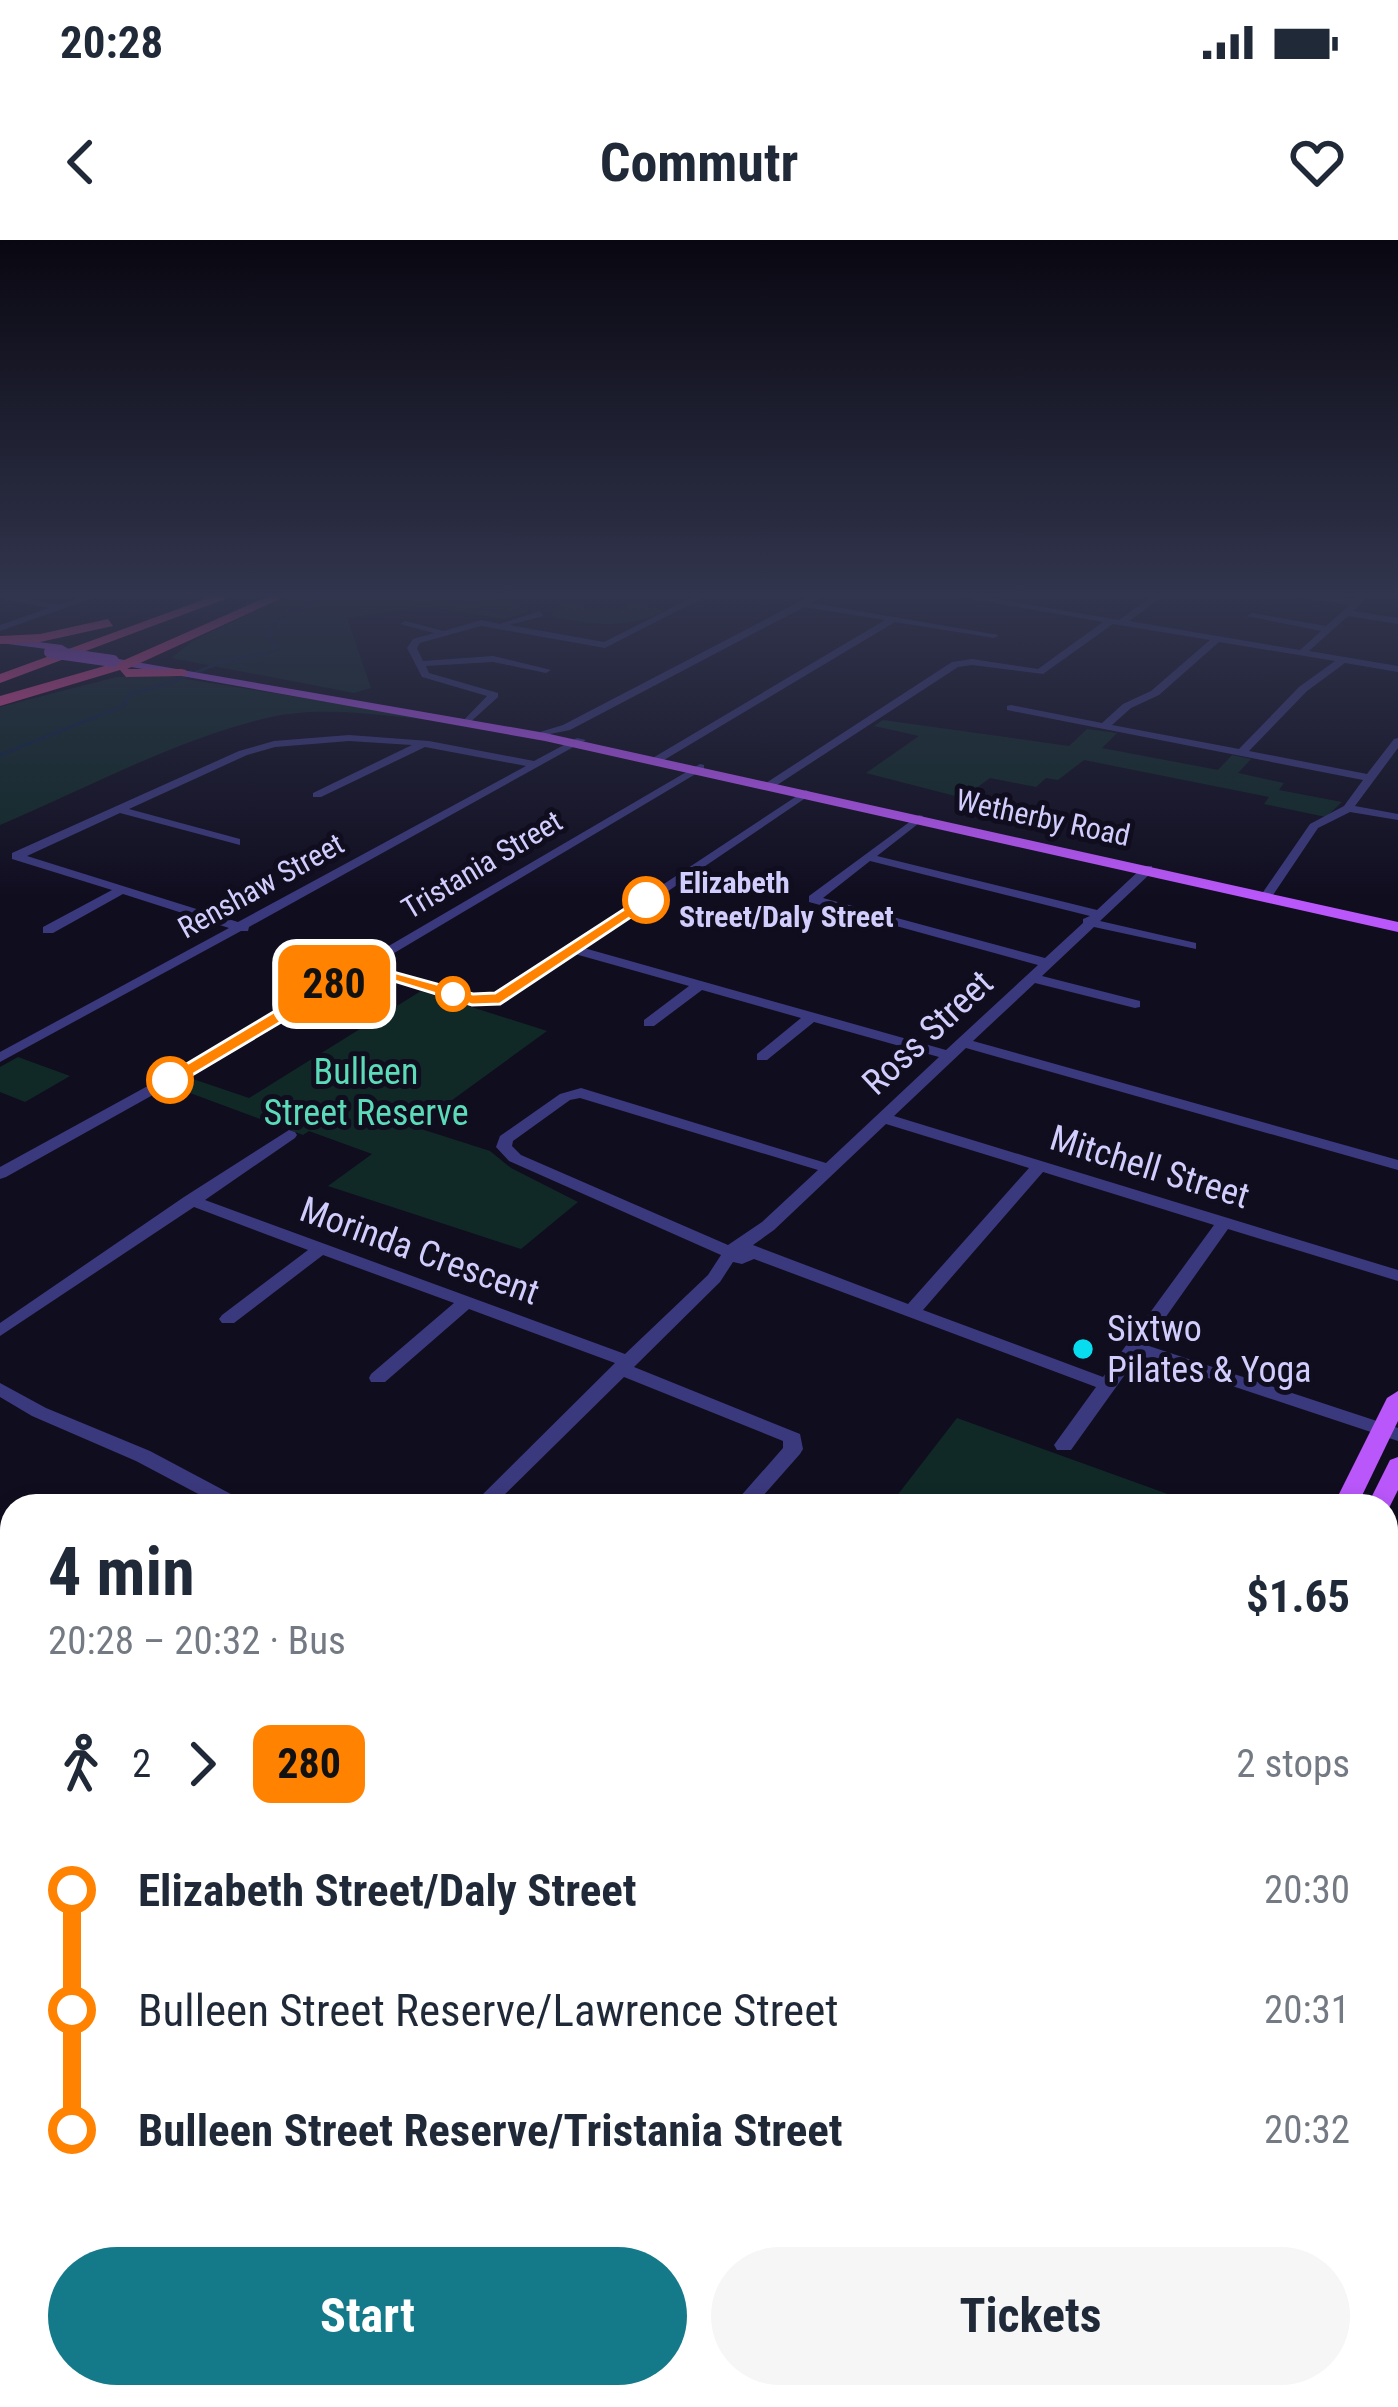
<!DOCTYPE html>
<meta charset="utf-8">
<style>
body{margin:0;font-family:"Roboto Condensed",sans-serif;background:#f6f6f7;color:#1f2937;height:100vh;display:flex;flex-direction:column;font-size:45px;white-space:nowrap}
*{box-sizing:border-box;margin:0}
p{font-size:39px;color:#747a83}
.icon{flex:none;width:66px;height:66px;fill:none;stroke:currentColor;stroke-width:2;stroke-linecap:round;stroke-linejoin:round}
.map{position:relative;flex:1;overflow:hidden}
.side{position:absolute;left:0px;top:1254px;width:1398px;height:915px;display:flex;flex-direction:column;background:#fff;border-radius:36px 36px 0 0;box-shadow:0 6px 18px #0003}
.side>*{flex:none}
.badge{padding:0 24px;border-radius:18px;font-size:42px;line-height:78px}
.map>.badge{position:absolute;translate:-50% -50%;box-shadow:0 0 0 6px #fff}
.legs{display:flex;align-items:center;gap:18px;height:132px;padding:0 48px;font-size:39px}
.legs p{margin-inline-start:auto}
.headline{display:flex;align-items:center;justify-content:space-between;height:204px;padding:0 48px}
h1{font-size:66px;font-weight:700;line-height:90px}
.button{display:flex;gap:24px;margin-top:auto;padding:24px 48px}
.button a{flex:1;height:138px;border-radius:72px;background:#147a8a;color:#fff;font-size:48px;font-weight:700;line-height:138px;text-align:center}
.button a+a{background:#f6f6f7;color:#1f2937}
ul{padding:0 48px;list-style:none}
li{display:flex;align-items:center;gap:42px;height:120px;font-size:45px}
li i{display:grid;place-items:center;width:18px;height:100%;margin:0 15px;background:currentColor}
li i::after{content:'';width:30px;height:30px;margin:-15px;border:9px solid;border-radius:50%;background:#fff}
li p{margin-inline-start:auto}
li:first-child i{background:linear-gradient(#0000 50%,currentColor 0)}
li:last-child i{background:linear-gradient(currentColor 50%,#0000 0)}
.status{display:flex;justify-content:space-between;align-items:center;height:84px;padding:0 60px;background:#fff;direction:ltr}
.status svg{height:33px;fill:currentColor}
header{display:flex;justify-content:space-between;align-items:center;height:156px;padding:0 48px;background:#fff;font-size:54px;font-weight:700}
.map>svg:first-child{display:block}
.green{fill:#102927}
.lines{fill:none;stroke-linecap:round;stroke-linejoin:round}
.stream{stroke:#0d2343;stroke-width:3}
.minor{fill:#3b397d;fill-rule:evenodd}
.major{fill:#ba57fa;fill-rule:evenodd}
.highway{fill:#f94ca3;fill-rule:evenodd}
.major-bridge{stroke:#ba57fa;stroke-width:12}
.line-1{fill:#ff8200;stroke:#fff;stroke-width:3}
.stop-1-dot{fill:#fff;stroke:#ff8200;stroke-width:6}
.poi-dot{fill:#07ddef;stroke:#100d1f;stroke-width:4.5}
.labels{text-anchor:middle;stroke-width:10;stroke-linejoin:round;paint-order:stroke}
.far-street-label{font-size:30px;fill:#d1cdfd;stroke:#100d1f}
.far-stop-label{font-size:30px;font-weight:bold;fill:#d1cdfd;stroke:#100d1f;text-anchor:start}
.street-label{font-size:36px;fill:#d1cdfd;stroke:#100d1f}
.park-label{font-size:36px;fill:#5cdbb8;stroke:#100d1f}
.poi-label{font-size:36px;fill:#d1cdfd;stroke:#100d1f;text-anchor:start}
</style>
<div class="status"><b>20:28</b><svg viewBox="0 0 49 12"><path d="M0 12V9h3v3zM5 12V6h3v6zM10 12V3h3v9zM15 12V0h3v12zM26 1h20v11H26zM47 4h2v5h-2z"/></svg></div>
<header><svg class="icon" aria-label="back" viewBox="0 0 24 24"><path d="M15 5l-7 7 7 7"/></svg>Commutr<svg class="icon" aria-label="heart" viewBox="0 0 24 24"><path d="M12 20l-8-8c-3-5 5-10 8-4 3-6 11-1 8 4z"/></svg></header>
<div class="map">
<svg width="1398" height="2167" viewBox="0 0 1398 2167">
<rect width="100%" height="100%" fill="#100d1f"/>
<g class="green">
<polygon points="294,353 486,353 529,371 504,379 423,366 347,378 371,448 354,453 171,418 194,400"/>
<path d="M564 364 612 372 632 365 667 370C628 389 594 386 551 376Z"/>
<path d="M168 436 451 482C392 477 325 464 267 478 175 500 87 548 0 585V467L116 437Z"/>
<polygon points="883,480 1069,506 1087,489 1117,493 1102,508 1218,530 1232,515 1251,519 1238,533 1284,543 1279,550 1342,562 1326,577 1264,564 1269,557 1084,520 1058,540 1046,538 1036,547 990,538 963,558 866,533 919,496 874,486"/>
<polygon points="421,751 547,791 415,887 490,911 511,928 578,962 521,1009 328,946 372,914 309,891 303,895 174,847 190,838 249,858"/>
<polygon points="18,817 70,836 25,862 0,852 0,827"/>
<polygon points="957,1178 1201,1266 889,1266"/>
</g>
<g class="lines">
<g class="stream">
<polyline points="416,353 509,375"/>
<path d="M0 515 123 466 131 453C165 447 191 433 223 422 242 416 260 418 279 409L266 394 279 379 332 353"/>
</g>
<g class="minor">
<polygon points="0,353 58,365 94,353 107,353 0,391 0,385 49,368 0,358"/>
<polygon points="701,353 712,353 605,408 481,386 420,403 417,408 423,421 493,416 551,430 546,433 493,422 426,426 429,433 498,453 498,457 467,485 462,482 487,456 422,437 407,408 413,399 434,393 400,384 405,381 444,391 481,380 500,384 540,371 543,376 509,385 604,402"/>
<polygon points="816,353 827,353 811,363 999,395 994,398 895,382 659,523 651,523 651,519 885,380 804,367 570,490 545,495 540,492 563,485"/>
<path d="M940 353H961L1119 380 1157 353H1167L1129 381 1300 410 1321 391 1247 376 1252 373 1326 386 1350 365 1274 353H1300L1355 360 1363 353H1372L1353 371 1398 378V384L1348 376 1309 411 1398 426V432L1345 423 1307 451 1249 511 1367 534 1394 499 1398 498V508L1355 566 1398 574V580L1350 572 1318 588 1271 658H1263L1261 655 1310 584 1344 566 1363 540 1007 470V466L1011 465 1102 483 1123 464 1151 451 1210 400 1113 384 1043 434 972 425 958 427 774 547H766V543L952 422 972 419 1038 429 1103 382ZM1219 402 1335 421 1299 447 1239 509 1112 485 1131 468 1159 455Z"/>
<path d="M349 495 429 501 534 521 577 498 586 500 249 687 248 691H241L0 822V812L229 688 123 654 53 693H43V687L112 650 12 619V613L239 511 274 501ZM349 501 412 505 313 553V557H321L425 507 526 526 238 682 27 616 120 573 240 605V599L129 569 247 515 275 507Z"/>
<path d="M700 524 704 525V529L374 725 473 756 496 755 806 550 812 553 810 555 584 708 946 810 1038 725 809 662V656L919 575 923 576V580L877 616 1097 670 1144 626H1152V632L1100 681 1196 703V709L1094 687 1042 736 1140 761V767L1135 768 1035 743 973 801 1398 920V930L966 808 894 876 1398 1030V1041L1228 989 1146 1105 1398 1188V1201L1139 1115 1071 1210H1057L1054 1205 1096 1147 754 1019 742 1024 733 1022 720 1042 634 1127 800 1194 803 1209 800 1214 754 1266H732L783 1208V1201L624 1137 493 1266H471L615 1123 469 1069 385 1142H371L369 1138 371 1134 454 1063 323 1015 234 1083H222L219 1079 222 1075 308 1010 194 967 0 1096V1083L184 957 289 890 295 892 297 895 295 898 205 960 625 1114 708 1035 721 1015 509 921 496 907 500 896 560 854 581 848 826 923 939 817 814 782 767 820H757V814L801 778 702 750 654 786H644V780L689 746 575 714 499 763 472 764 364 731 185 837 6 937 0 939V927L175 831ZM870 621 1090 676 1083 679V683L1045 718 823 658ZM580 858 818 930 762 982 728 1005 521 915 512 906 513 901 570 860ZM886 884 1029 928 908 1064 753 1005 774 990ZM1043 932 1214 985 1103 1137 923 1070Z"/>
<polygon points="0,1143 46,1168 150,1211 244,1261 247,1266 221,1266 136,1221 32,1176 0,1157"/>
<polygon points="12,1487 12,1509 0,1515 0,1493"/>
<polygon points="0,1583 12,1588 12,1610 0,1605"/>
<polygon points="1386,1761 1398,1766 1398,1790 1386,1785"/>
<polygon points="0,2044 12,2045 12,2075 0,2074"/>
<polygon points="12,2083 12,2116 0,2122 0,2088"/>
<polygon points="416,2157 451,2157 447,2167 412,2167"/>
</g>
<g class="major">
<polygon points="0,397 62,405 67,408 62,411 0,403"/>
<polygon points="113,418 545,493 1398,682 1398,692 545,501 109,423 109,419"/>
<polygon points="1398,1151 1398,1181 1357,1266 1333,1266 1387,1158"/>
<polygon points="1398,1217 1398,1250 1387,1272 1386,1266 1367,1266 1390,1220"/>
<polygon points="891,2157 928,2157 924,2167 886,2167"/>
<polygon points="941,2157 978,2157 974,2167 936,2167"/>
</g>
<g class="highway">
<polygon points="222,353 241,353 0,443 0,434"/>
<polygon points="276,353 293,353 127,429 181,429 186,430 186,436 126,437 120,430 0,466 0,456 122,421"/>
<polygon points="108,379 113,386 40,402 0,404 0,396 40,394"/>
</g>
<polyline class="major-bridge" points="50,412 113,421"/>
</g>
<linearGradient id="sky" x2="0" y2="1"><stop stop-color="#090711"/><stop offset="0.54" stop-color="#31354d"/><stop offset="1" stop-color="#31354d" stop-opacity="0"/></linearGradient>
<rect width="1398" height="657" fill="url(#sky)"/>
<polygon class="line-1" points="646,655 652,656 652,663 500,764 472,765 365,732 177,844 160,840 357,722 473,754 495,753"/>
<g class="stop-1-dot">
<circle cx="646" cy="660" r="21"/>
<circle cx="453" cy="754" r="15"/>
<circle cx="170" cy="840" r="21"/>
</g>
<circle class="poi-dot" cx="1083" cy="1109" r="12"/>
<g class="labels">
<g class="far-street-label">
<text transform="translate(1043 578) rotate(12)" y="10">Wetherby Road</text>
<text transform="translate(482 625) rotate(-31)" y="10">Tristania Street</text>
<text transform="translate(261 646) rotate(-29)" y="10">Renshaw Street</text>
</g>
<g class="far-stop-label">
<text x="679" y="653">Elizabeth<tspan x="679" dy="34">Street/Daly Street</tspan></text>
</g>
<g class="street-label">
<text transform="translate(927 792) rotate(-43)" y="13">Ross Street</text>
<text transform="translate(1150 926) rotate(17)" y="13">Mitchell Street</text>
<text transform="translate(420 1010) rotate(20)" y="13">Morinda Crescent</text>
</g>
<g class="park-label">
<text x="366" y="844">Bulleen<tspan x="366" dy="41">Street Reserve</tspan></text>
</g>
<g class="poi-label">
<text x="1107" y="1101">Sixtwo<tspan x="1107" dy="41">Pilates &amp; Yoga</tspan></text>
</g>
</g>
</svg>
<b class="badge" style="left:334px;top:744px;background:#ff8200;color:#111">280</b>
<section class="side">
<div class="headline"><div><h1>4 min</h1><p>20:28 – 20:32 · Bus</p></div><b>$1.65</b></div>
<div class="legs"><svg class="icon" aria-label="walk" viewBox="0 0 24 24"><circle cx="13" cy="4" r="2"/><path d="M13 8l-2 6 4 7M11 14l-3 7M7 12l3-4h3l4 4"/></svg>2<svg class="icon" aria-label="forward" viewBox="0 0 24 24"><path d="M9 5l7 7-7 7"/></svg><b class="badge" style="background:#ff8200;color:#111">280</b><p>2 stops</p></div>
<ul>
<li><i style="color:#ff8200"></i><b>Elizabeth Street/Daly Street</b><p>20:30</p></li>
<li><i style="color:#ff8200"></i><span>Bulleen Street Reserve/Lawrence Street</span><p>20:31</p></li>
<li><i style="color:#ff8200"></i><b>Bulleen Street Reserve/Tristania Street</b><p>20:32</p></li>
</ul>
<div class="button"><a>Start</a><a>Tickets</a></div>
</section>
</div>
